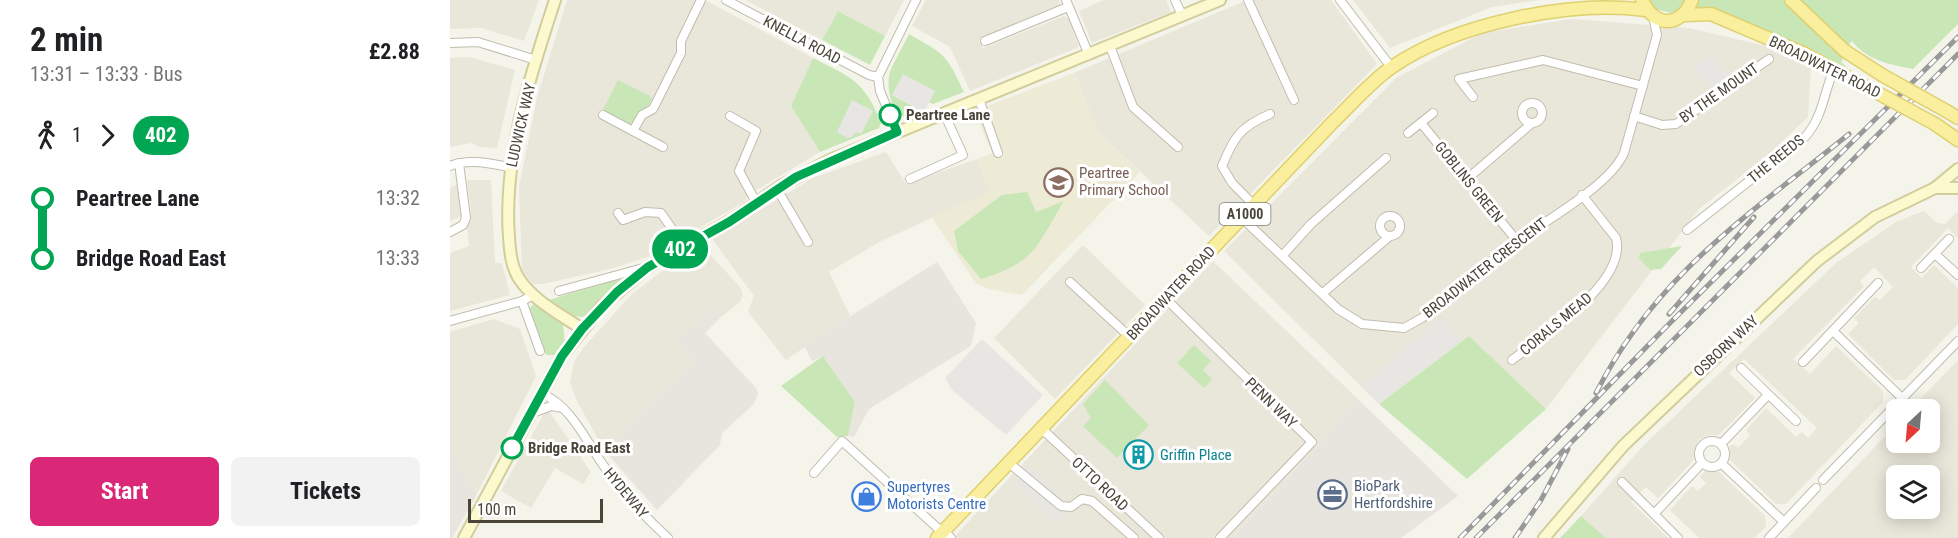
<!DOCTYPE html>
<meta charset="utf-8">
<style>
body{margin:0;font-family:"Roboto Condensed",sans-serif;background:#f2f2f2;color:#202124;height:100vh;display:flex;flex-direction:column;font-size:22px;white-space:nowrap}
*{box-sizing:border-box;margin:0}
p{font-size:20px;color:#757577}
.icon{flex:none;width:33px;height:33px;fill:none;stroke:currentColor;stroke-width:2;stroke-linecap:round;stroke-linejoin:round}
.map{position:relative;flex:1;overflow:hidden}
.sheet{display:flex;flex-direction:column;background:#fff;width:450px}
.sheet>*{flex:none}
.badge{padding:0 12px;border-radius:20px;font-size:21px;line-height:39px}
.needle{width:39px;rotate:206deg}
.tools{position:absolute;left:1436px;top:399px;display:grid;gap:12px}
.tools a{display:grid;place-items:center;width:54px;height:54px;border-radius:9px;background:#fff;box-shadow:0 3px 15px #0003;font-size:30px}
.scale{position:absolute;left:18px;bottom:15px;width:135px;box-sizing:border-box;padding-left:6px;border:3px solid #494539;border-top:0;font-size:16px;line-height:21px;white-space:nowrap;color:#494539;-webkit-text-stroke:4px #fff;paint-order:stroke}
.map>.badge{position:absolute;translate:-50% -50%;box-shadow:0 0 0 3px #fff}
.legs{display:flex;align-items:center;gap:9px;height:66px;padding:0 30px;font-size:20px}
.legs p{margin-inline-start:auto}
.overview{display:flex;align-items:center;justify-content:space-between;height:102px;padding:0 30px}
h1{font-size:33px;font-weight:700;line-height:45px}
.primary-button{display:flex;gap:12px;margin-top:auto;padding:12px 30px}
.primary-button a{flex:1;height:69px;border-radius:9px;background:#db2777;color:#fff;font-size:24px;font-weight:700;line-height:69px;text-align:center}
.primary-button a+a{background:#f2f2f2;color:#202124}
ul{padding:0 30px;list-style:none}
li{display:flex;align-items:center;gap:21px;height:60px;font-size:22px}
li i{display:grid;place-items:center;width:9px;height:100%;margin:0 8px;background:currentColor}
li i::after{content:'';width:15px;height:15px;margin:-8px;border:4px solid;border-radius:50%;background:#fff}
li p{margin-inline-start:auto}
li:first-child i{background:linear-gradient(#0000 50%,currentColor 0)}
li:last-child i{background:linear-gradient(currentColor 50%,#0000 0)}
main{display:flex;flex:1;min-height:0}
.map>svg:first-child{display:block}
.residential{fill:#e9e6da;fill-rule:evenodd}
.industrial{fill:#e8e5df}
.education{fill:#edead6}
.green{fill:#c9e7b6}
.parking{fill:#e7e6e2}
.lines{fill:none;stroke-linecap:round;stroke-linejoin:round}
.street-casing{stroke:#c0bdae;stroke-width:10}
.secondary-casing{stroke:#d2cd9d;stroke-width:14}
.primary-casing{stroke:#dfd06f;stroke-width:15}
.street{stroke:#fff;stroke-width:8}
.secondary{stroke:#fcf9ce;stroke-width:10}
.primary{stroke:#faef9f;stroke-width:12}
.rail-casing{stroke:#999;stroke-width:5}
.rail{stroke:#fff;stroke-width:3;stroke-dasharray:9;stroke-linecap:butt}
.primary-bridge-casing{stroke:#dfd06f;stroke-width:15;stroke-linecap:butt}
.primary-bridge{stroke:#faef9f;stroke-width:12}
.line-1-casing{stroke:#fff;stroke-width:14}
.line-1{stroke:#00a651;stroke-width:9}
.stop-1-dot{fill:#fff;stroke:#00a651;stroke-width:3}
.labels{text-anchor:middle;stroke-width:6;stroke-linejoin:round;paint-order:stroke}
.shield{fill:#fff;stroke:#807d74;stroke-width:1.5}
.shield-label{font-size:14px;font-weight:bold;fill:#494539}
.street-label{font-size:15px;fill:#494539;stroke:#fff}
.stop-label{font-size:15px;font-weight:bold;fill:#494539;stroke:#fff;text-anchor:start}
.education-label{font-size:15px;fill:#785e54;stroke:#fff;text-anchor:start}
.culture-label{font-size:15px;fill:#0d838f;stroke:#fff;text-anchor:start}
.service-label{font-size:15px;fill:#4e5e75;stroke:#fff;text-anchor:start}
.shop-label{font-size:15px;fill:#366cbe;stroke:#fff;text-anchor:start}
</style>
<main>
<section class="sheet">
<div class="overview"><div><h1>2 min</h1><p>13:31 – 13:33 · Bus</p></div><b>£2.88</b></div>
<div class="legs"><svg class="icon" aria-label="walk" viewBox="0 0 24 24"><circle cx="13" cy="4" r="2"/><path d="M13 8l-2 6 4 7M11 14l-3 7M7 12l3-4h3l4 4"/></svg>1<svg class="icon" aria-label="forward" viewBox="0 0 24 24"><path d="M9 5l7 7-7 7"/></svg><b class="badge" style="background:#00a651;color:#fff">402</b></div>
<ul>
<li><i style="color:#00a651"></i><b>Peartree Lane</b><p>13:32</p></li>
<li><i style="color:#00a651"></i><b>Bridge Road East</b><p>13:33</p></li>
</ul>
<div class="primary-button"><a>Start</a><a>Tickets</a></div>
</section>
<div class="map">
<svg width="1508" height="538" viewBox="0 0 1508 538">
<rect width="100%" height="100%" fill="#f5f4eb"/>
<g class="residential">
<polygon points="0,0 89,0 74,41 31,28 0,29"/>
<polygon points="117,0 255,0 363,58 341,106 370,152 303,192 294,202 200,256 164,268 93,284 83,284 72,270 69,187 87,98"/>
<polygon points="295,0 454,0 435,36 388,11 372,40"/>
<polygon points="476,0 609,0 611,7 529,40 533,48 614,16 619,19 629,47 520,91 500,47 462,26"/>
<polygon points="654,0 716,0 721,12 642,43 629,11"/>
<polygon points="797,0 881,0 927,64 759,236 649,133 624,73"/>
<polygon points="903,0 1090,0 1042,7 940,48"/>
<polygon points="1121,19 1239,28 1316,46 1361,68 1358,117 1319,154 1249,209 1096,409 1019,336 929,404 774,251 946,78 1032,33"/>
<polygon points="19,57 65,70 47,148 30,147 21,143 0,147 0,58"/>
<polygon points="436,152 456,184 527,159 539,192 429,242 379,272 400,316 336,360 298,312 304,296 262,239 363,178"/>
<polygon points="17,180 41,180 45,263 52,263 60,295 0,311 0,253 19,246 17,226 21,213"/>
<polygon points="8,184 11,216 0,221 0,188"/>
<polygon points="1474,211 1487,223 1495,224 1508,211 1508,238 1498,228 1461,267 1472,278 1484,265 1508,288 1508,324 1455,380 1444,380 1398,334 1409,323 1404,318 1425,297 1430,300 1443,287 1424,267 1410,281 1414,286 1343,359 1360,374 1386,346 1433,391 1433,402 1336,504 1326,504 1280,460 1280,446 1283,444 1288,448 1300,435 1296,430 1316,408 1346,437 1352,432 1358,438 1367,428 1294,359 1279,373 1305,398 1269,435 1258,435 1249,439 1244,450 1243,461 1208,498 1196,487 1181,502 1218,538 1156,538 1131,516 1194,445 1386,263 1446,222"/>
<polygon points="633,245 695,305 605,399 544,338"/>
<polygon points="253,247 290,287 293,295 290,302 271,317 261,309 226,342 246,362 154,450 126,399 120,383 124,362 134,347 182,294 214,270"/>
<polygon points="763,261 909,400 783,538 503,538"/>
<polygon points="44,319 70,329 86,376 27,494 0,449 0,332"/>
<path d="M1508 360V538H1338L1446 425V442H1479V410L1461 409ZM1446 476H1479V508H1446Z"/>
<polygon points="97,408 141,472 133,484 105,468 81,508 51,491"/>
<polygon points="1255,471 1269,472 1315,516 1316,527 1304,538 1249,538 1220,510 1242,486 1248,491 1256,483 1250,477"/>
</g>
<g class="industrial">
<polygon points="487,262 526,323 521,346 419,409 404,437 398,436 405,402 373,356 362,361 354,345"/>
<polygon points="261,309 271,317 255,333 306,388 308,394 304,404 272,433 270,445 207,510 154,450 245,362 226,342"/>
<polygon points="909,400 1008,496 951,538 783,538"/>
<polygon points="0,449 27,494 2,538 0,538"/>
</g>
<polygon class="education" points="624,73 649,133 690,172 572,295 539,289 527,284 521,276 481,216 539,192 527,159 542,153 524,111"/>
<g class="green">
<polygon points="1200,0 1237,0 1225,14 1205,9"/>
<polygon points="1248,0 1333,0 1395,56 1391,62 1398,68 1264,10 1245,8"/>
<path d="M1347 0H1508V24L1463 69C1441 65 1416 60 1402 41L1397 47Z"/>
<polygon points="388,11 435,36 420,65 372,40"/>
<path d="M459 34C496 55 496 54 514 92L483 104 479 102 485 91 442 95 474 112C469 114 462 118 456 117 440 114 436 85 440 72 445 59 453 47 459 34Z"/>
<path d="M363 58C402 78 414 80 431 123L429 128 370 152 341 106Z"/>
<polygon points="168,80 200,96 202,100 182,125 153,110"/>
<path d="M577 192 586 212 614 201C586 247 586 262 531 279L508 251 504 231 552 195Z"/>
<polygon points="1232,246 1211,269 1200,270 1189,258 1190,253"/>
<polygon points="170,278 172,282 134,317 122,316 99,300"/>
<polygon points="85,302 113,325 115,343 104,355 97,355 93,350 79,309"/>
<polygon points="1019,336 1096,409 1017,479 929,404"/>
<polygon points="744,345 761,361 753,370 762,379 754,388 727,363"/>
<polygon points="373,356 405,402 398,436 387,437 331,386"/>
<polygon points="655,380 699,425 667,458 633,426 641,418 633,404"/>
<polygon points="1131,516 1156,538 1110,538"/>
</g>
<g class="parking">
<polygon points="1261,55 1278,77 1261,90 1244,68"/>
<polygon points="453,74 485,91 474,112 442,95"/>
<polygon points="402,100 423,111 411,134 406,132 402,137 397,138 387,132"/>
<polygon points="992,317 1011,341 929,404 911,386"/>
<polygon points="532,339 593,395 556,435 502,390 495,378"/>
<polygon points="578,465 622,506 606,523 562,482"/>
</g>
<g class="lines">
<defs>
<g id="street">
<polyline points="276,0 419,75 428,77"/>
<polyline points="616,0 639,55"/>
<polyline points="725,0 732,15"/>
<polyline points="798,0 844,100"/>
<polyline points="890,0 941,67"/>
<polyline points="535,41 618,7"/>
<polyline points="0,43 28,42 86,60"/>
<polyline points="660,46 683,107 728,147"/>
<polyline points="1023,97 1009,79 1093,60 1193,86"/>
<polyline points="529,99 548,153"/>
<circle cx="1082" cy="113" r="10"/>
<polyline points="153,115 213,147"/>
<polyline points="280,116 306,131 289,171 306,202"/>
<polyline points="1184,116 1212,125 1226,124 1319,59"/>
<polyline points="971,123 1067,241"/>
<polyline points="183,131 192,115 203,109 231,53 231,41 251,0"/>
<polyline points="447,132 430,91 428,77 466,0"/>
<polyline points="958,133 983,113"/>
<path d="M0 166C19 158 41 164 60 167"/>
<polyline points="460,179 513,155 494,113"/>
<polyline points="1017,179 1082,123"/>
<polyline points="327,189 358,242"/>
<path d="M804 205 782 183 772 166C784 137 790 127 820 114"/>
<polyline points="168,213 173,220 195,212 211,213 234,246"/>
<circle cx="940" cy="226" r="10"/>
<path d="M792 218 888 309 912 324 954 328 972 318C1004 292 1035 264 1069 240 1098 219 1160 185 1174 153L1207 35 1203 16"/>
<path d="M1237 230 1355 137C1373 117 1374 92 1384 69"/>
<polyline points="0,232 13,225 16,218 9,163"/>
<polyline points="1485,254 1508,275"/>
<polyline points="833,255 861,224 936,158"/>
<polyline points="1471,268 1499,239"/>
<polyline points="620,282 680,337"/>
<polyline points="109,291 193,268"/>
<polyline points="873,293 940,236"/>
<polyline points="716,299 862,442 770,538"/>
<polyline points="72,301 90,351"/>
<polyline points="0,321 72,301 83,295"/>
<polyline points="1383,331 1452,398"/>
<path d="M1062 360C1092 337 1178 282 1166 238L1132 195"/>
<polyline points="1353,362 1428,283"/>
<polyline points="1291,368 1346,421"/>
<path d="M91 393C123 407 136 442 156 469 174 495 195 517 218 538"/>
<polyline points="80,414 101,406 113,408"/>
<polyline points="592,429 709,538"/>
<circle cx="1262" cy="454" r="13"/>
<polyline points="1271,444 1318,395"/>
<polyline points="559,463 611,506 621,507 632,499 642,501 684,538"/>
<polyline points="1271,463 1334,522"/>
<polyline points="364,473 392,441 492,532"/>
<polyline points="1373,480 1508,341"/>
<polyline points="1172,482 1228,538"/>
<polyline points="1204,514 1252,463"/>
<polyline points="494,531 501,538"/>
<polyline points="1319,538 1366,488"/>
</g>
<g id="secondary">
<path d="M105 0C80 76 53 157 59 237 60 251 61 265 68 277 82 300 110 314 132 329"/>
<polyline points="1485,188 1508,188"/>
<polyline points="14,538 112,356 152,306 198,267 283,219 332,185 380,160 770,0"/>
<polyline points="1094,538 1173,446 1367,261 1425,217 1485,188 1508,169"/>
</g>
<g id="primary">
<path d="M1192 0C1204 28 1231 28 1242 0"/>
<polyline points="1341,0 1395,51 1432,75"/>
<polyline points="1235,15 1261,14 1355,54 1424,91"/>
<polyline points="1500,113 1508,118"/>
<polyline points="1485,124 1508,140"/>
<path d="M487 538 882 123C901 105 920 82 942 67 1006 23 1121 0 1196 10"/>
</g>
</defs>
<use href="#street" class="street-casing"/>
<use href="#secondary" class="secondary-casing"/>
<use href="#primary" class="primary-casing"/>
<use href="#street" class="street"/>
<use href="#secondary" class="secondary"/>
<use href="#primary" class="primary"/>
<defs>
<g id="rail">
<polyline points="1219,314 1304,217"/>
<path d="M1146 393C1206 274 1299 215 1399 134"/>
<polyline points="1010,538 1215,328 1508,37"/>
<polyline points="1026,538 1508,54"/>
<polyline points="1065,538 1091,500 1118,449"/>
</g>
</defs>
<use href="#rail" class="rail-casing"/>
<use href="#rail" class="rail"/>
<defs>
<g id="primary-bridge">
<polyline points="1432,75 1500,113"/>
<polyline points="1424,91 1485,124"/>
</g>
</defs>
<use href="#primary-bridge" class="primary-bridge-casing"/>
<use href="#primary-bridge" class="primary-bridge"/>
</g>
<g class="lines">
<defs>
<polyline id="line-1" points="62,448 112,356 132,329 167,292 198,267 279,222 346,177 447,132 440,115"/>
</defs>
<use href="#line-1" class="line-1-casing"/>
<use href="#line-1" class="line-1"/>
</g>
<defs>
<symbol id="school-ring" viewBox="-11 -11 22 22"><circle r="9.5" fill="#fff" stroke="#8d6e63" stroke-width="1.5"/><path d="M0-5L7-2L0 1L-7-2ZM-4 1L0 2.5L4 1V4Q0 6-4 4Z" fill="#8d6e63"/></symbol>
<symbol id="building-ring" viewBox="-11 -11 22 22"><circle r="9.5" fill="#fff" stroke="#0f9aa8" stroke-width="1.5"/><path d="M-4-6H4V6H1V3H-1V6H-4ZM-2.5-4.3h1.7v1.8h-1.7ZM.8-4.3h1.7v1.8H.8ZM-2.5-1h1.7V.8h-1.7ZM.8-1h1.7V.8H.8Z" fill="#0f9aa8"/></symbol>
<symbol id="office-ring" viewBox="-11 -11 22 22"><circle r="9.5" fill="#fff" stroke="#5c6f8a" stroke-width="1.5"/><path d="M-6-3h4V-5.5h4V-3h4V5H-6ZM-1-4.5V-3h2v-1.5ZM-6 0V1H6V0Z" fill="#5c6f8a"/></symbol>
<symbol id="shop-ring" viewBox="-11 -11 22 22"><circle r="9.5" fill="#fff" stroke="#3f7fe0" stroke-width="1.5"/><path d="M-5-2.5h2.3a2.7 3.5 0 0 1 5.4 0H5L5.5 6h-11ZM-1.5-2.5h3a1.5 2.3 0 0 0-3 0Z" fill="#3f7fe0"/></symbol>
</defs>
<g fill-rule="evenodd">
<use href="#school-ring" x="592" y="166" width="33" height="33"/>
<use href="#building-ring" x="672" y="438" width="33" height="33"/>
<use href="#office-ring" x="866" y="478" width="33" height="33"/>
<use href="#shop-ring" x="400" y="480" width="33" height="33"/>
</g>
<g class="stop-1-dot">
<circle cx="440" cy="115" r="10"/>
<circle cx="62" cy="448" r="10"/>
</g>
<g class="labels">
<rect class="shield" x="769.5" y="203" width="51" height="22" rx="4.5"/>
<g class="shield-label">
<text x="795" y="219">A1000</text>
</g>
<g class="street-label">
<text transform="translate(352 40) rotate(28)" y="5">KNELLA ROAD</text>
<text transform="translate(1375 67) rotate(26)" y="5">BROADWATER ROAD</text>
<text transform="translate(1269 93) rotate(-35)" y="5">BY THE MOUNT</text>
<text transform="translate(71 125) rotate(-77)" y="5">LUDWICK WAY</text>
<text transform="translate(1326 159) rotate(-39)" y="5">THE REEDS</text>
<text transform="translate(1019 182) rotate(51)" y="5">GOBLINS GREEN</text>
<text transform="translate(1035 268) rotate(-38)" y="5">BROADWATER CRESCENT</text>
<text transform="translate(721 293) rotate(-47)" y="5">BROADWATER ROAD</text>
<text transform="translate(1106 324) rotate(-40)" y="5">CORALS MEAD</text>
<text transform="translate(1276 346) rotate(-43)" y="5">OSBORN WAY</text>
<text transform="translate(821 403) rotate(44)" y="5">PENN WAY</text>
<text transform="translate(650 484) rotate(43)" y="5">OTTO ROAD</text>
<text transform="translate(176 493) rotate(50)" y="5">HYDEWAY</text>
</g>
<g class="stop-label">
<text x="456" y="120">Peartree Lane</text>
<text x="78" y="453">Bridge Road East</text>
</g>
<g class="education-label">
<text x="629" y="178">Peartree<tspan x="629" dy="17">Primary School</tspan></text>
</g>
<g class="culture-label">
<text x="710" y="460">Griffin Place</text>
</g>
<g class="service-label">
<text x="904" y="491">BioPark<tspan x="904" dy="17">Hertfordshire</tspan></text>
</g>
<g class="shop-label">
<text x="437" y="492">Supertyres<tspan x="437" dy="17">Motorists Centre</tspan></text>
</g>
</g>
</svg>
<div class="tools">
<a><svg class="needle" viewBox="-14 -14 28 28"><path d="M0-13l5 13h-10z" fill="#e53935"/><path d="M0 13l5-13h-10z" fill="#757577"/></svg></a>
<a><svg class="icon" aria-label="layers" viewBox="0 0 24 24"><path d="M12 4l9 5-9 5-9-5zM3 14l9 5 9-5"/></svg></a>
</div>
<div class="scale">100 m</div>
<b class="badge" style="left:230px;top:249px;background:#00a651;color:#fff">402</b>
</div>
</main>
